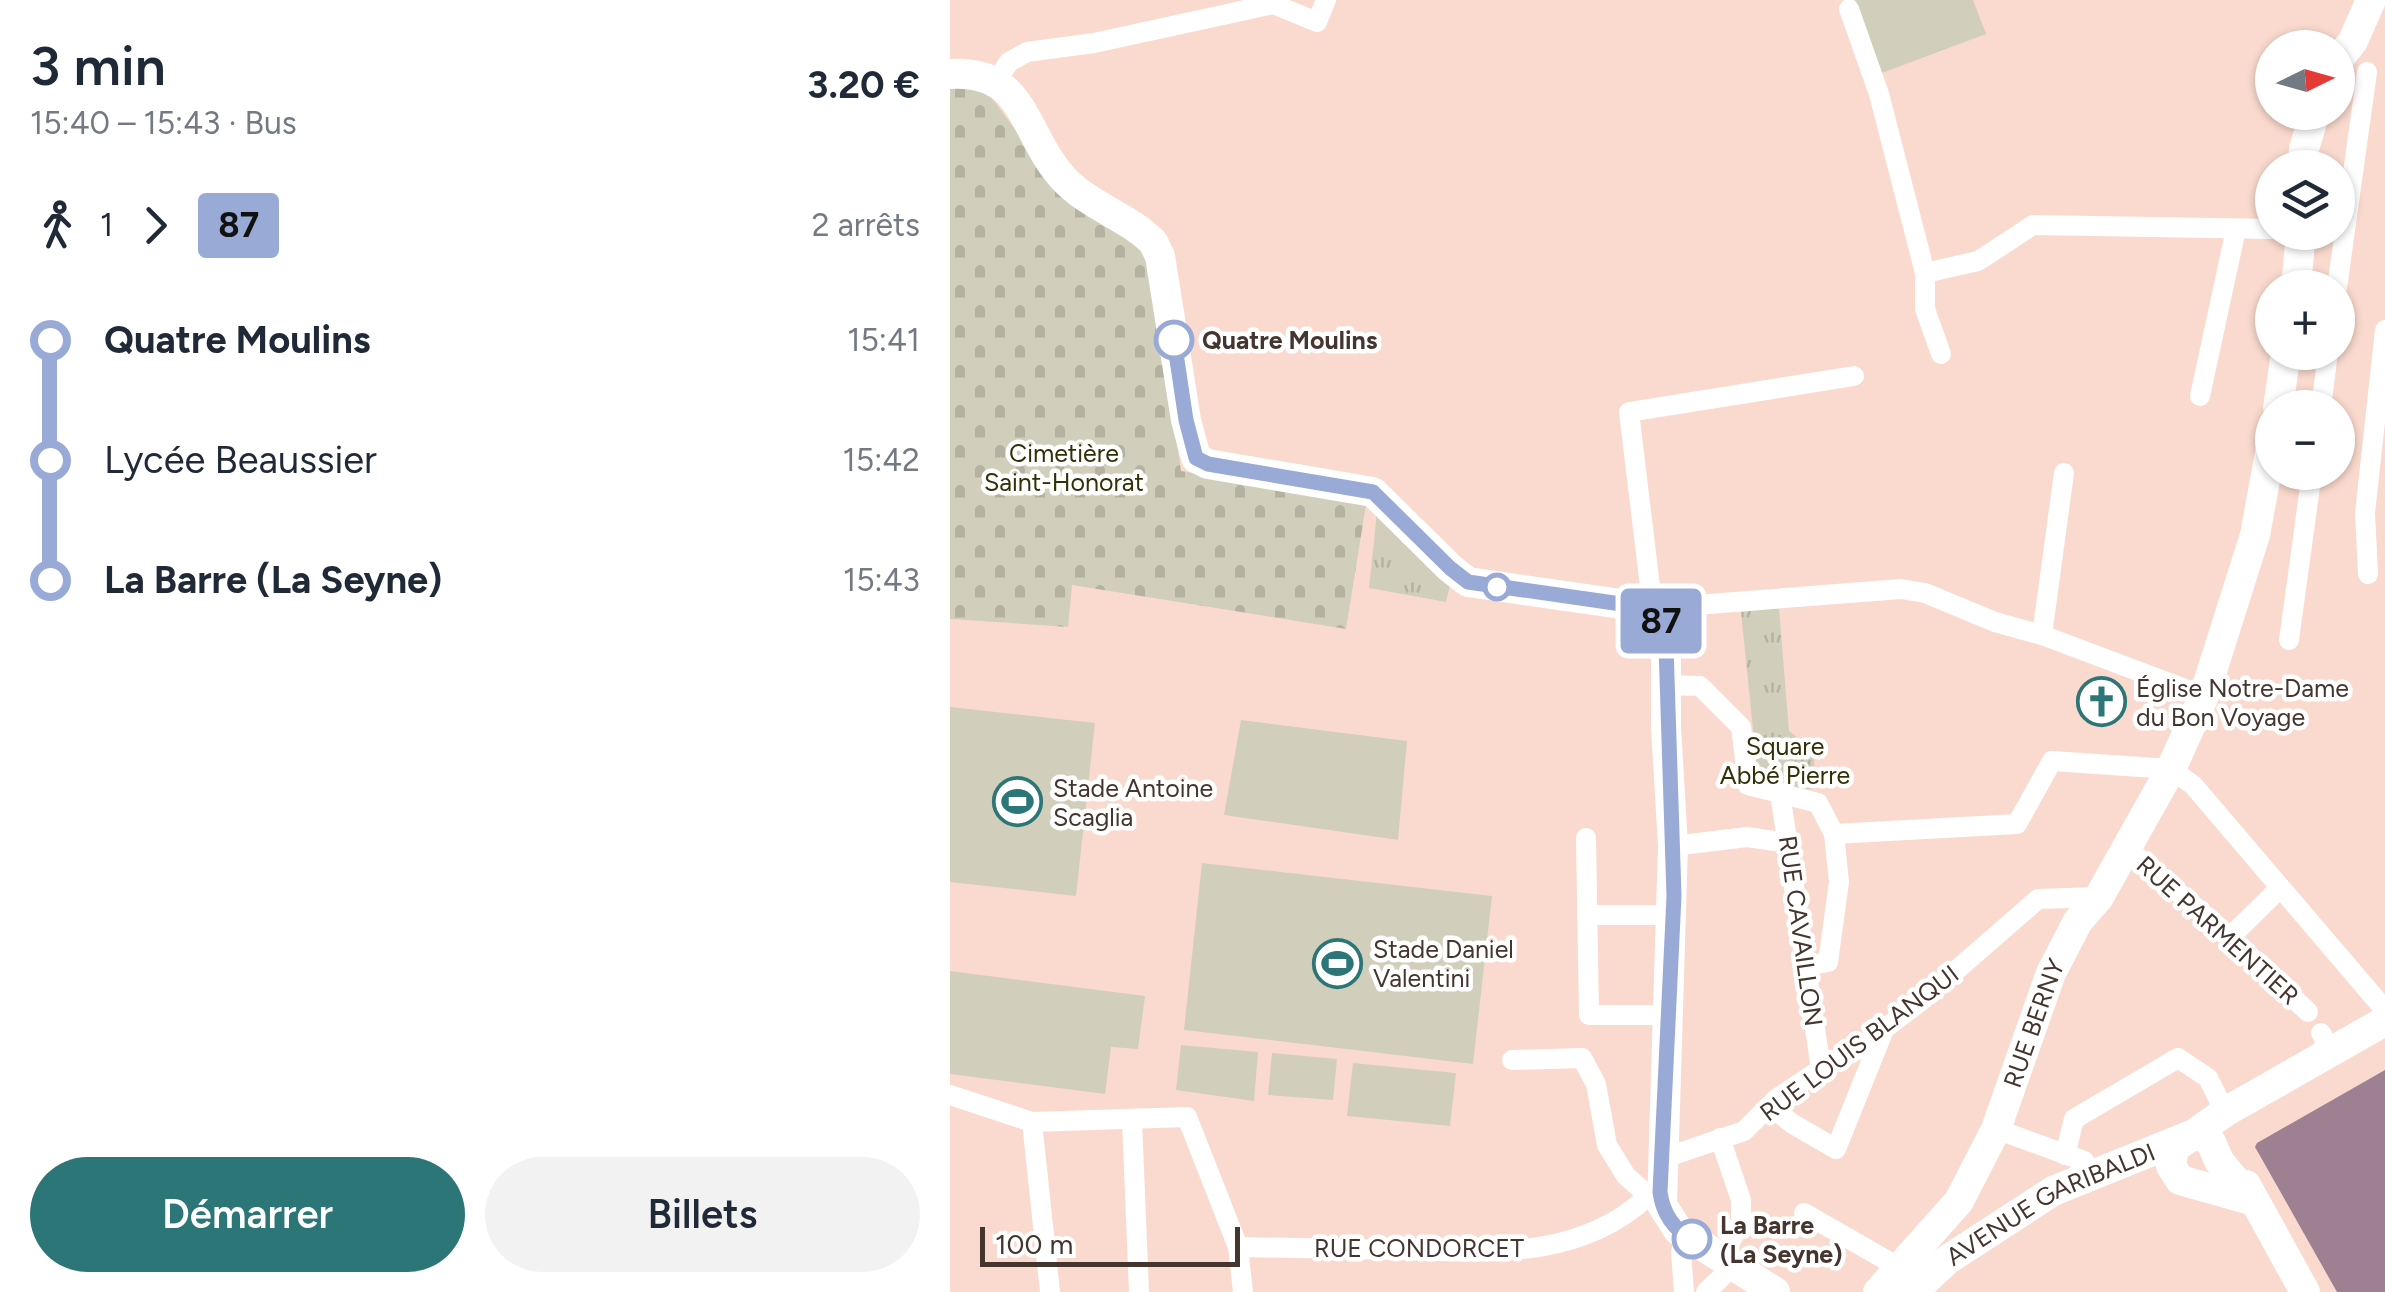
<!DOCTYPE html>
<html lang="fr">
<meta charset="utf-8">
<style>
body{margin:0;font-family:Figtree,sans-serif;background:#f2f2f3;color:#1f2937;height:100vh;display:flex;flex-direction:column;font-size:38px;white-space:nowrap}
*{box-sizing:border-box;margin:0}
p{font-size:32px;color:#747a83}
.icon{flex:none;width:55px;height:55px;fill:none;stroke:currentColor;stroke-width:2;stroke-linecap:round;stroke-linejoin:round}
.map{position:relative;flex:1;overflow:hidden}
.sheet{display:flex;flex-direction:column;background:#fff;width:950px}
.sheet>*{flex:none}
.badge{padding:0 20px;border-radius:8px;font-size:35px;line-height:65px}
.needle{width:65px;rotate:85deg}
.tools{position:absolute;left:1305px;top:30px;display:grid;gap:20px}
.tools a{display:grid;place-items:center;width:100px;height:100px;border-radius:50%;background:#fff;box-shadow:0 2px 8px #0004;font-size:50px}
.scale{position:absolute;left:30px;bottom:25px;width:260px;box-sizing:border-box;padding-left:10px;border:5px solid #45352f;border-top:0;font-size:28px;line-height:35px;white-space:nowrap;color:#45352f;-webkit-text-stroke:8px #fff;paint-order:stroke}
.map>.badge{position:absolute;translate:-50% -50%;box-shadow:0 0 0 5px #fff}
.legs{display:flex;align-items:center;gap:15px;height:110px;padding:0 30px;font-size:32px}
.legs p{margin-inline-start:auto}
.headline{display:flex;align-items:center;justify-content:space-between;height:170px;padding:0 30px}
h1{font-size:55px;font-weight:600;line-height:75px}
.button{display:flex;gap:20px;margin-top:auto;padding:20px 30px}
.button a{flex:1;height:115px;border-radius:60px;background:#2c7677;color:#fff;font-size:40px;font-weight:600;line-height:115px;text-align:center}
.button a+a{background:#f2f2f3;color:#1f2937}
ul{padding:0 30px;list-style:none}
li{display:flex;align-items:center;gap:35px;height:120px;font-size:38px}
li i{display:grid;place-items:center;width:15px;height:100%;margin:0 12px;background:currentColor}
li i::after{content:'';width:25px;height:25px;margin:-12px;border:8px solid;border-radius:50%;background:#fff}
li p{margin-inline-start:auto}
li:first-child i{background:linear-gradient(#0000 50%,currentColor 0)}
li:last-child i{background:linear-gradient(currentColor 50%,#0000 0)}
main{display:flex;flex:1;min-height:0}
.map>svg:first-child{display:block}
.green{fill:#d1cfbc}
.cemetery{fill:url(#cemetery-stones)}
.park{fill:url(#park-tufts)}
.water{fill:#9d8193}
.lines{fill:none;stroke-linecap:round;stroke-linejoin:round}
.street{stroke:#fff;stroke-width:20}
.secondary{stroke:#fff;stroke-width:30}
.line-1-casing{stroke:#fff;stroke-width:22}
.line-1{stroke:#9aaad7;stroke-width:15}
.stop-1-dot{fill:#fff;stroke:#9aaad7;stroke-width:5}
.labels{text-anchor:middle;stroke-width:9;stroke-linejoin:round;paint-order:stroke}
.stop-label{font-size:25px;font-weight:bold;fill:#45352f;stroke:#fff;text-anchor:start}
.park-label{font-size:25px;fill:#332f06;stroke:#fff}
.poi-label{font-size:25px;fill:#45352f;stroke:#fff;text-anchor:start}
.street-label{font-size:25px;fill:#45352f;stroke:#fff}
</style>
<main>
<section class="sheet">
<div class="headline"><div><h1>3 min</h1><p>15:40 – 15:43 · Bus</p></div><b>3.20 €</b></div>
<div class="legs"><svg class="icon" aria-label="walk" viewBox="0 0 24 24"><circle cx="13" cy="4" r="2"/><path d="M13 8l-2 6 4 7M11 14l-3 7M7 12l3-4h3l4 4"/></svg>1<svg class="icon" aria-label="forward" viewBox="0 0 24 24"><path d="M9 5l7 7-7 7"/></svg><b class="badge" style="background:#9aaad7;color:#111">87</b><p>2 arrêts</p></div>
<ul>
<li><i style="color:#9aaad7"></i><b>Quatre Moulins</b><p>15:41</p></li>
<li><i style="color:#9aaad7"></i><span>Lycée Beaussier</span><p>15:42</p></li>
<li><i style="color:#9aaad7"></i><b>La Barre (La Seyne)</b><p>15:43</p></li>
</ul>
<div class="button"><a>Démarrer</a><a>Billets</a></div>
</section>
<div class="map">
<svg width="1435" height="1292" viewBox="0 0 1435 1292">
<defs>
<pattern id="cemetery-stones" width="16" height="16" patternUnits="userSpaceOnUse" patternTransform="scale(2.5)"><rect width="16" height="16" fill="#d1cfbc"/><path d="M2 7V4a2 2 0 0 1 4 0v3zM10 15v-3a2 2 0 0 1 4 0v3z" fill="#b5b2a2"/></pattern>
<pattern id="park-tufts" width="24" height="20" patternUnits="userSpaceOnUse" patternTransform="scale(2.5)"><rect width="24" height="20" fill="#d1cfbc"/><path d="M3 7l-1-3M5 7V3M7 7l1-3M15 17l-1-3M17 17v-4M19 17l1-3" fill="none" stroke="#b5b2a2"/></pattern>
</defs>
<rect width="100%" height="100%" fill="#fadace"/>
<g class="green">
<polygon points="905,0 1023,0 1036,34 932,73"/>
<polygon points="0,707 145,723 126,896 0,882"/>
<polygon points="291,720 457,741 448,840 274,815"/>
<polygon points="252,863 542,896 523,1064 234,1030"/>
<polygon points="0,971 195,996 188,1049 161,1047 155,1094 0,1074"/>
<polygon points="231,1045 308,1052 304,1101 226,1090"/>
<polygon points="322,1053 387,1059 383,1100 318,1095"/>
<polygon points="403,1063 506,1073 500,1126 397,1116"/>
</g>
<polygon class="cemetery" points="0,83 26,87 41,97 82,152 189,239 200,257 231,471 411,499 416,505 396,629 122,585 118,627 0,619"/>
<g class="park">
<polygon points="427,512 501,581 496,602 419,588"/>
<polygon points="829,608 839,731 864,750 865,789 846,790 808,778 791,612"/>
</g>
<polygon class="water" points="1435,1070 1435,1292 1387,1292 1305,1147 1307,1143"/>
<g class="lines">
<g class="street">
<polyline points="899,9 929,94 975,273 975,309 991,354"/>
<polyline points="46,81 59,62 77,52 144,43 323,4 367,22 376,0"/>
<polyline points="975,273 1028,261 1083,225 1322,229"/>
<polyline points="1387,288 1417,72"/>
<polyline points="1250,396 1286,229"/>
<polyline points="1371,408 1378,352"/>
<polyline points="1418,574 1415,513 1435,330"/>
<polyline points="699,608 701,595 679,412 904,376"/>
<polyline points="711,619 733,606 951,589 975,593 1045,622 1092,635 1254,696"/>
<polyline points="1092,635 1114,473"/>
<polyline points="1339,640 1362,472"/>
<polyline points="716,685 750,686 791,727 798,785 868,803 884,834 1067,824 1102,761 1221,769 1243,785 1435,1010"/>
<polyline points="830,793 871,1069"/>
<polyline points="636,838 639,1015 717,1015"/>
<polyline points="723,846 797,837 838,843"/>
<polyline points="1176,847 1280,937 1358,1012"/>
<polyline points="637,915 723,915"/>
<polyline points="1280,937 1330,888"/>
<polyline points="857,966 878,962 889,882 884,834"/>
<polyline points="1371,1033 1381,1051"/>
<polyline points="562,1060 632,1058 646,1084 657,1145 676,1176 706,1202"/>
<polyline points="0,1095 82,1122 237,1117 288,1247 293,1292"/>
<polyline points="820,1106 843,1124 886,1149 933,1032"/>
<polyline points="182,1120 189,1292"/>
<polyline points="82,1122 100,1292"/>
<polyline points="1046,1129 1134,1161 1138,1177"/>
<polyline points="770,1138 791,1200 791,1221 772,1258"/>
<polyline points="712,1155 726,1154 794,1131 826,1099 871,1069 905,1051 971,1001 1088,899 1149,897"/>
<polyline points="1115,1155 1124,1119 1228,1058 1258,1078 1275,1112"/>
<polyline points="854,1213 950,1268"/>
<path d="M288 1247C342 1248 396 1249 449 1250 536 1252 628 1261 697 1197"/>
<polyline points="734,1292 731,1252 736,1236"/>
<polyline points="756,1292 783,1266"/>
</g>
<g class="secondary">
<polyline points="1388,60 1403,41 1421,0"/>
<path d="M0 74C76 69 72 133 113 178 137 205 177 216 203 242L210 256 236 420 246 458 258 464 423 492 500 568 518 582 699 608 711 619 716 646V727L723 846 712 1205 728 1230 825 1292"/>
<polyline points="1353,168 1354,149 1365,112"/>
<polyline points="1346,288 1351,232"/>
<polyline points="1328,408 1336,352"/>
<polyline points="1296,1185 1355,1292"/>
<polyline points="1301,1200 1230,1180 1221,1166 1224,1148 1275,1112 1435,1021"/>
<path id="s1" d="M928 1292 1009 1201 1046 1129 1101 973 1128 921 1149 897 1221 769 1254 696 1305 535 1322 442"/>
<path id="s2" d="M963 1292 997 1260 1103 1191 1239 1136H1251L1261 1142 1269 1161 1302 1201"/>
</g>
</g>
<g class="lines">
<defs>
<path id="line-1" d="M224 340 236 420 246 458 258 464 423 492 500 568 518 582 699 608 714 628 716 646 724 896 710 1192C713 1214 723 1229 742 1239"/>
</defs>
<use href="#line-1" class="line-1-casing"/>
<use href="#line-1" class="line-1"/>
</g>
<defs>
<symbol id="church-ring" viewBox="-11 -11 22 22"><circle r="9.5" fill="#fff" stroke="#2c7677" stroke-width="1.5"/><path d="M-1.2-6h2.4v3.5h3.3v2.4h-3.3V6h-2.4V-.1h-3.3v-2.4h3.3Z" fill="#2c7677"/></symbol>
<symbol id="stadium-ring" viewBox="-11 -11 22 22"><circle r="9.5" fill="#fff" stroke="#2c7677" stroke-width="1.5"/><path d="M0-5a6.5 5 0 1 0 0 10a6.5 5 0 1 0 0-10ZM-3.5-1.8h7v3.6h-7Z" fill="#2c7677"/></symbol>
</defs>
<g fill-rule="evenodd">
<use href="#church-ring" x="1124" y="674" width="55" height="55"/>
<use href="#stadium-ring" x="40" y="774" width="55" height="55"/>
<use href="#stadium-ring" x="360" y="936" width="55" height="55"/>
</g>
<g class="stop-1-dot">
<circle cx="224" cy="340" r="18"/>
<circle cx="547" cy="587" r="12"/>
<circle cx="742" cy="1239" r="18"/>
</g>
<g class="labels">
<g class="stop-label">
<text x="252" y="349">Quatre Moulins</text>
<text x="770" y="1234">La Barre<tspan x="770" dy="29">(La Seyne)</tspan></text>
</g>
<g class="park-label">
<text x="114" y="462">Cimetière<tspan x="114" dy="29">Saint-Honorat</tspan></text>
<text x="835" y="755">Square<tspan x="835" dy="29">Abbé Pierre</tspan></text>
</g>
<g class="poi-label">
<text x="1186" y="697">Église Notre-Dame<tspan x="1186" dy="29">du Bon Voyage</tspan></text>
<text x="103" y="797">Stade Antoine<tspan x="103" dy="29">Scaglia</tspan></text>
<text x="423" y="958">Stade Daniel<tspan x="423" dy="29">Valentini</tspan></text>
</g>
<g class="street-label">
<text transform="translate(1268 930) rotate(42)" y="9">RUE PARMENTIER</text>
<text transform="translate(851 931) rotate(82)" y="9">RUE CAVAILLON</text>
<text dy="9" stroke="none"><textPath href="#s1" startOffset="315">RUE BERNY</textPath></text>
<text transform="translate(909 1043) rotate(-37)" y="9">RUE LOUIS BLANQUI</text>
<text dy="9" stroke="none"><textPath href="#s2" startOffset="165">AVENUE GARIBALDI</textPath></text>
<text x="469" y="1257">RUE CONDORCET</text>
</g>
</g>
</svg>
<div class="tools">
<a><svg class="needle" viewBox="-14 -14 28 28"><path d="M0-13l5 13h-10z" fill="#e53935"/><path d="M0 13l5-13h-10z" fill="#747a83"/></svg></a>
<a><svg class="icon" aria-label="layers" viewBox="0 0 24 24"><path d="M12 4l9 5-9 5-9-5zM3 14l9 5 9-5"/></svg></a>
<a>+</a>
<a>−</a>
</div>
<div class="scale">100 m</div>
<b class="badge" style="left:711px;top:621px;background:#9aaad7;color:#111">87</b>
</div>
</main>
